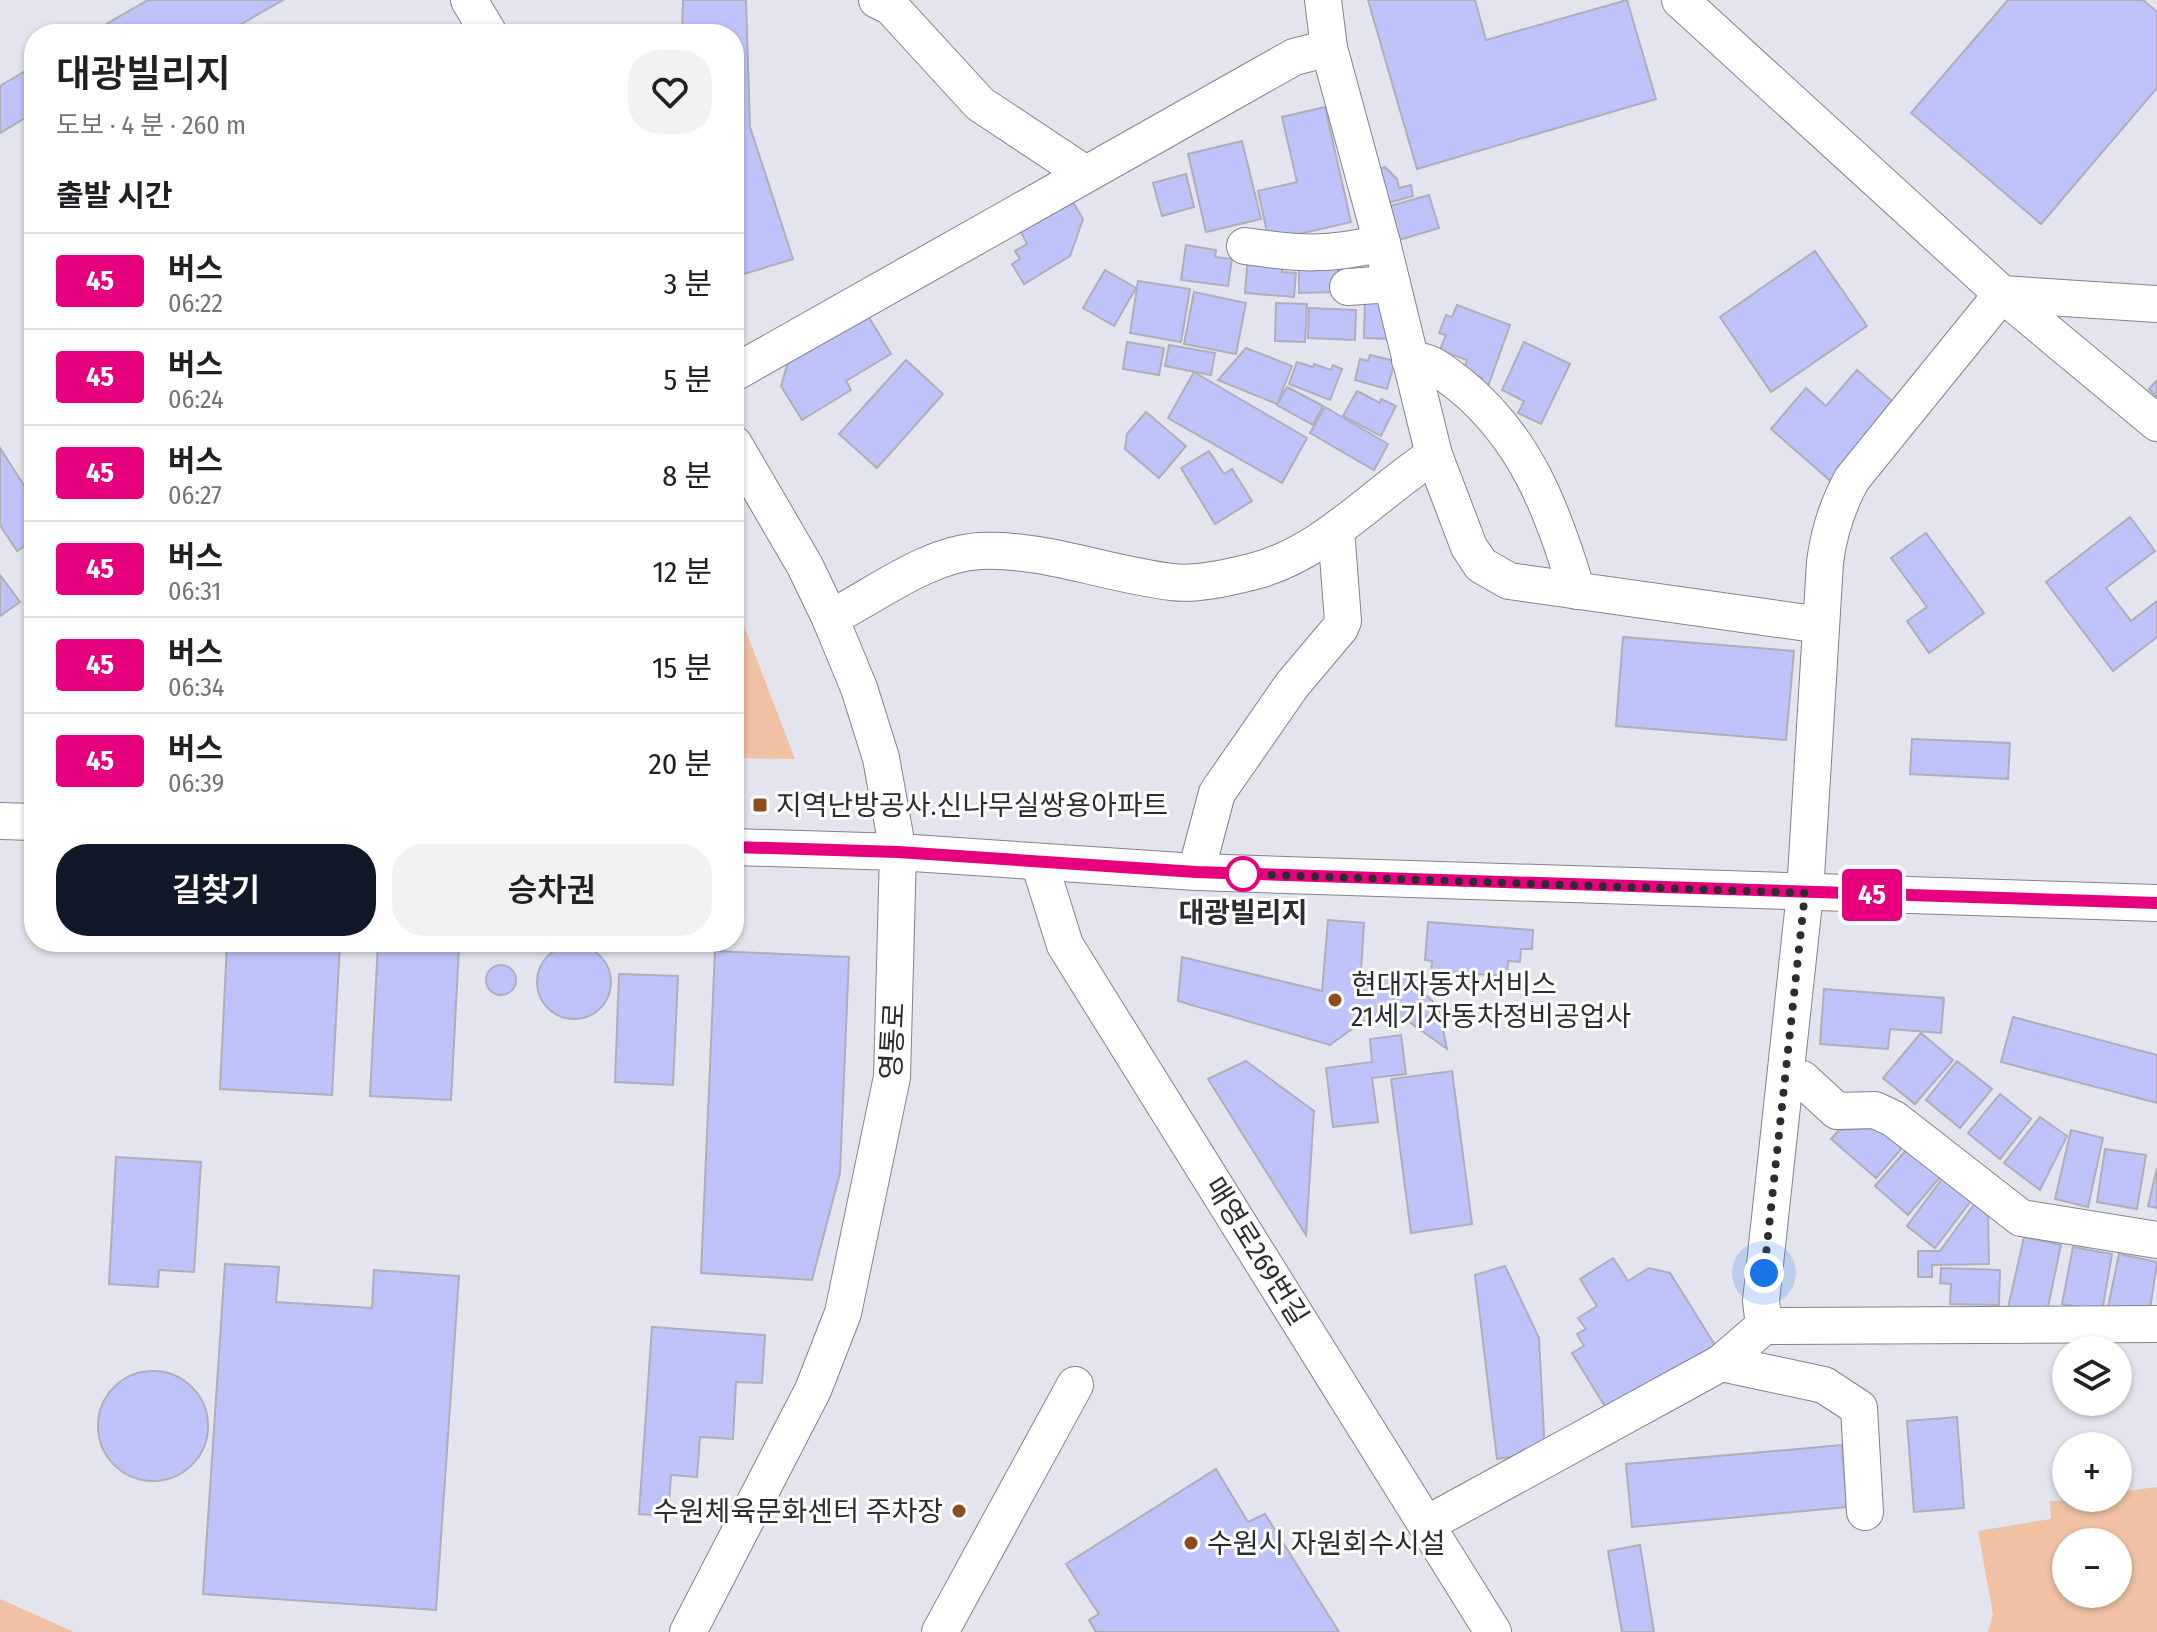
<!DOCTYPE html>
<html lang="ko">
<meta charset="utf-8">
<style>
body{margin:0;font-family:"Fira Sans Condensed","Noto Sans KR",sans-serif;background:#f2f2f2;color:#202124;height:100vh;display:flex;flex-direction:column;font-size:30px;white-space:nowrap}
*{box-sizing:border-box;margin:0}
p{font-size:26px;color:#757577}
.icon{flex:none;width:44px;height:44px;fill:none;stroke:currentColor;stroke-width:2;stroke-linecap:round;stroke-linejoin:round}
.map{position:relative;flex:1;overflow:hidden}
.drawer{position:absolute;left:24px;top:24px;width:720px;height:928px;display:flex;flex-direction:column;background:#fff;border-radius:32px;box-shadow:0 2px 6px #0004}
.drawer>*{flex:none}
.badge{padding:0 16px;border-radius:6px;font-size:28px;line-height:52px}
.buttons{position:absolute;left:2052px;top:1336px;display:grid;gap:16px}
.buttons a{display:grid;place-items:center;width:80px;height:80px;border-radius:50%;background:#fff;box-shadow:0 2px 6px #0004;font-size:40px}
.you{position:absolute;width:40px;height:40px;margin:-20px;border:6px solid #fff;border-radius:50%;background:#1a73e8;box-shadow:0 0 0 12px #1a73e833}
.map>.badge{position:absolute;translate:-50% -50%;box-shadow:0 0 0 4px #fff}
h2{padding:0 32px;font-size:30px;line-height:72px}
.round{display:grid;place-items:center;flex:none;width:84px;height:84px;border-radius:32px;background:#f2f2f2}
.summary{display:flex;align-items:center;justify-content:space-between;height:136px;padding:0 32px}
h1{font-size:38px;font-weight:600;line-height:60px}
.primary-button{display:flex;gap:16px;margin-top:auto;padding:16px 32px}
.primary-button a{flex:1;height:92px;border-radius:32px;background:#111827;color:#fff;font-size:32px;font-weight:600;line-height:92px;text-align:center}
.primary-button a+a{background:#f2f2f2;color:#202124}
ul{padding:0;list-style:none}
li{display:flex;align-items:center;gap:24px;height:96px;padding:0 32px;border-top:2px solid #e0e0e0}
li div{flex:1}
li b{display:block;font-size:30px}
li em{font-style:normal}
li .badge{min-width:88px;font-weight:700;text-align:center}
.map>svg:first-child{display:block}
.green{fill:#f0c1a3;fill-rule:evenodd}
.building{fill:#bec4f9;stroke:#aeafb8;stroke-width:2}
.lines{fill:none;stroke-linecap:round;stroke-linejoin:round}
.minor-casing{stroke:#82848c;stroke-width:38}
.minor{stroke:#fff;stroke-width:36}
.line-casing{stroke:#fff;stroke-width:18}
.line{stroke:#e6007e;stroke-width:12}
.walk{stroke:#2c2d30;stroke-width:8;stroke-dasharray:0 14.4}
.poi-dot{fill:#8f4d1b;stroke:#fff;stroke-width:3}
.stop-dot{fill:#fff;stroke:#e6007e;stroke-width:4}
.labels{text-anchor:middle;stroke-width:6;stroke-linejoin:round;paint-order:stroke}
.poi-label{font-size:28px;fill:#2c2d30;stroke:#fff;text-anchor:start}
.stop-label{font-size:28px;font-weight:bold;fill:#2c2d30;stroke:#fff}
.street-label{font-size:28px;fill:#2c2d30;stroke:#fff}
</style>
<div class="map">
<svg width="2157" height="1632" viewBox="0 0 2157 1632">
<rect width="100%" height="100%" fill="#e3e4ed"/>
<g class="green">
<polygon points="734,600 795,759 734,758"/>
<path d="M2157 1487V1632H1988L1993 1614 1978 1531 2051 1519 2050 1501 2118 1498V1492ZM2066 1542H2118V1594H2066Z"/>
<polygon points="0,1599 74,1632 0,1632"/>
</g>
<g class="building">
<polygon points="148,0 283,0 224,34 89,34"/>
<polygon points="683,0 746,0 750,127 793,259 734,277 734,34 682,34"/>
<polygon points="1368,0 1475,0 1486,40 1627,0 1656,99 1417,169"/>
<polygon points="2008,0 2143,0 2157,12 2157,88 2041,224 1911,113"/>
<polygon points="34,66 34,113 0,133 0,86"/>
<polygon points="1325,107 1351,222 1269,241 1258,191 1297,182 1282,117"/>
<polygon points="1242,141 1261,219 1206,232 1188,154"/>
<polygon points="1385,167 1397,179 1399,188 1411,185 1413,196 1388,203 1378,169"/>
<polygon points="1186,174 1194,207 1162,216 1153,183"/>
<polygon points="1429,195 1439,228 1399,240 1390,206"/>
<polygon points="1071,199 1083,219 1070,256 1024,284 1012,264 1020,259 1015,251 1027,244 1020,230"/>
<polygon points="1186,245 1216,250 1215,257 1232,259 1228,286 1181,280"/>
<polygon points="1815,251 1867,326 1771,392 1720,317"/>
<polygon points="1248,257 1283,260 1282,272 1296,273 1294,297 1245,293"/>
<polygon points="1299,268 1338,268 1338,292 1299,293"/>
<polygon points="1105,270 1136,288 1114,326 1083,308"/>
<polygon points="1138,281 1190,289 1181,342 1130,333"/>
<polygon points="1194,292 1246,303 1236,354 1184,344"/>
<polygon points="1365,294 1393,295 1392,339 1364,338"/>
<polygon points="1276,303 1307,304 1305,342 1275,341"/>
<polygon points="1457,305 1510,325 1487,389 1479,386 1482,378 1463,372 1467,360 1440,350 1446,335 1439,333 1446,315 1452,317"/>
<polygon points="1309,308 1356,310 1355,340 1308,338"/>
<polygon points="867,314 891,354 846,381 851,390 802,420 781,386 788,362"/>
<polygon points="1127,342 1164,348 1159,375 1123,369"/>
<polygon points="1524,342 1570,364 1541,424 1518,413 1524,401 1502,390"/>
<polygon points="1169,345 1215,353 1211,375 1165,366"/>
<polygon points="1246,348 1292,366 1277,404 1218,380"/>
<polygon points="1370,355 1395,361 1387,389 1355,380 1360,359 1368,361"/>
<polygon points="906,360 943,394 877,468 839,434"/>
<polygon points="1297,362 1313,367 1314,364 1331,370 1333,365 1342,369 1330,400 1289,384"/>
<polygon points="1857,370 1900,408 1834,484 1771,429 1806,388 1826,406"/>
<polygon points="1194,372 1307,438 1282,483 1168,418"/>
<polygon points="2157,380 2157,397 2149,389"/>
<polygon points="1287,387 1323,406 1313,425 1277,405"/>
<polygon points="1357,391 1380,403 1381,399 1396,406 1381,436 1343,416"/>
<polygon points="1325,407 1388,444 1374,470 1310,433"/>
<polygon points="1146,412 1186,446 1159,478 1125,449 1127,434"/>
<polygon points="0,448 34,501 34,540 17,551 0,525"/>
<polygon points="1209,451 1224,474 1232,469 1252,501 1215,524 1181,468"/>
<polygon points="2130,517 2155,551 2106,588 2131,621 2157,601 2157,637 2113,671 2046,582"/>
<polygon points="1926,533 1984,613 1929,653 1907,621 1927,607 1891,558"/>
<polygon points="0,575 20,602 0,616"/>
<polygon points="1623,637 1794,651 1786,740 1616,726"/>
<polygon points="1912,739 2010,743 2008,779 1910,774"/>
<polygon points="1328,920 1364,923 1361,971 1407,978 1438,1006 1447,1049 1405,1019 1363,1021 1330,1045 1178,1001 1182,957 1322,991"/>
<polygon points="1428,922 1533,930 1532,949 1521,949 1520,962 1508,961 1507,976 1431,971 1432,961 1425,960"/>
<polygon points="227,942 340,942 332,1095 220,1089"/>
<polygon points="378,943 459,947 451,1100 370,1096"/>
<circle cx="574" cy="982" r="37"/>
<polygon points="715,951 849,957 840,1173 812,1280 701,1273"/>
<circle cx="501" cy="980" r="15"/>
<polygon points="619,974 678,976 673,1085 615,1082"/>
<polygon points="1824,989 1944,998 1941,1033 1890,1029 1888,1049 1820,1044"/>
<polygon points="2013,1017 2157,1055 2157,1103 2001,1062"/>
<polygon points="1921,1033 1953,1060 1915,1104 1883,1078"/>
<polygon points="1401,1035 1406,1074 1372,1078 1378,1122 1333,1127 1326,1068 1372,1062 1370,1039"/>
<polygon points="1246,1061 1314,1111 1306,1235 1208,1079"/>
<polygon points="1957,1061 1992,1089 1960,1128 1926,1100"/>
<polygon points="1452,1071 1472,1224 1411,1233 1391,1079"/>
<polygon points="2000,1094 2031,1119 2000,1159 1968,1133"/>
<polygon points="2040,1117 2067,1136 2040,1190 2004,1163"/>
<polygon points="1879,1128 1902,1148 1876,1178 1831,1139 1839,1130"/>
<polygon points="2071,1130 2103,1138 2088,1207 2055,1199"/>
<polygon points="1907,1149 1940,1177 1908,1215 1875,1186"/>
<polygon points="2105,1149 2146,1155 2137,1209 2097,1202"/>
<polygon points="116,1157 201,1162 194,1272 159,1270 158,1287 109,1284"/>
<polygon points="2157,1168 2157,1208 2148,1206"/>
<polygon points="1942,1179 1971,1201 1935,1248 1907,1226"/>
<polygon points="1975,1203 1988,1213 1989,1264 1932,1265 1932,1277 1918,1277 1918,1251 1940,1251"/>
<polygon points="2024,1237 2061,1245 2046,1316 2008,1308"/>
<polygon points="2073,1247 2112,1254 2102,1312 2062,1304"/>
<polygon points="2119,1254 2157,1262 2149,1316 2108,1307"/>
<polygon points="1613,1258 1628,1281 1649,1268 1670,1273 1718,1350 1611,1416 1572,1353 1584,1346 1577,1334 1586,1329 1578,1318 1597,1306 1580,1279"/>
<polygon points="225,1264 279,1267 276,1302 372,1308 374,1270 459,1276 436,1610 203,1594"/>
<polygon points="1505,1266 1539,1338 1545,1453 1497,1459 1475,1275"/>
<polygon points="1941,1268 2000,1270 1999,1305 1950,1304 1951,1284 1940,1283"/>
<polygon points="652,1327 765,1335 762,1383 736,1382 733,1439 700,1437 697,1477 671,1475 668,1516 639,1514"/>
<circle cx="153" cy="1426" r="55"/>
<polygon points="1957,1417 1964,1508 1914,1512 1907,1421"/>
<polygon points="1842,1445 1847,1507 1632,1527 1626,1464"/>
<polygon points="1216,1469 1248,1522 1265,1514 1339,1632 1096,1632 1089,1620 1099,1614 1066,1564"/>
<polygon points="1640,1545 1654,1632 1622,1632 1608,1551"/>
</g>
<g class="lines">
<defs>
<g id="minor">
<polyline points="469,0 489,34"/>
<polyline points="877,0 891,7 980,104 1084,173"/>
<polyline points="1323,0 1329,48 1382,243 1434,455 1469,547 1481,565 1509,581 1821,625"/>
<polyline points="1680,0 2002,294 2157,423"/>
<path d="M1245 246C1300 254 1328 256 1382 243"/>
<polyline points="1348,287 1392,284"/>
<path d="M1410 360C1432 360 1442 372 1459 384 1526 438 1553 511 1577 591"/>
<polyline points="734,373 1294,57 1329,48"/>
<path d="M830 618C876 595 927 554 980 551 1044 548 1109 575 1172 582 1196 585 1227 578 1251 572 1322 555 1375 493 1434 455"/>
<polyline points="0,821 34,822"/>
<polyline points="734,847 898,852 1196,872 2157,903"/>
<polyline points="1039,862 1065,945 1493,1632"/>
<polyline points="1196,872 1217,793 1292,685 1340,628 1343,621 1336,530"/>
<polyline points="1786,1078 1802,1079 1837,1111 1875,1110 1894,1119 2021,1218 2157,1240"/>
<polyline points="1764,1326 2157,1324"/>
<path d="M1721 1363 1764 1326 1761 1301 1805 893 1825 562C1829 531 1837 506 1852 479L2002 294 2157 304"/>
<polyline points="1427,1524 1721,1363 1824,1385 1859,1408 1865,1512"/>
<polyline points="688,1632 813,1390 843,1313 892,1077 898,852 881,758 859,688 830,618 805,566 734,444"/>
<polyline points="940,1632 1075,1385"/>
</g>
</defs>
<use href="#minor" class="minor-casing"/>
<use href="#minor" class="minor"/>
</g>
<g class="lines">
<defs>
<polyline id="line" points="734,847 898,852 1196,872 2157,903"/>
</defs>
<use href="#line" class="line-casing"/>
<use href="#line" class="line"/>
<polyline class="walk" points="1243,874 1805,893 1764,1273"/>
</g>
<g class="poi-dot">
<rect x="752" y="797" width="16" height="16" rx="4"/>
<circle cx="1335" cy="1000" r="8"/>
<circle cx="959" cy="1511" r="8"/>
<circle cx="1191" cy="1543" r="8"/>
</g>
<circle class="stop-dot" cx="1243" cy="874" r="16"/>
<g class="labels">
<g class="poi-label">
<text x="776" y="815">지역난방공사.신나무실쌍용아파트</text>
<text x="1351" y="994">현대자동차서비스<tspan x="1351" dy="32">21세기자동차정비공업사</tspan></text>
<text x="943" y="1521" text-anchor="end">수원체육문화센터 주차장</text>
<text x="1207" y="1553">수원시 자원회수시설</text>
</g>
<g class="stop-label">
<text x="1243" y="922">대광빌리지</text>
</g>
<g class="street-label">
<text transform="translate(892 1041) rotate(-87)" y="10">영통로</text>
<text transform="translate(1257 1251) rotate(58)" y="10">매영로269번길</text>
</g>
</g>
</svg>
<div class="buttons">
<a><svg class="icon" aria-label="layers" viewBox="0 0 24 24"><path d="M12 4l9 5-9 5-9-5zM3 14l9 5 9-5"/></svg></a>
<a>+</a>
<a>−</a>
</div>
<div class="you" style="left:1764px;top:1273px"></div>
<b class="badge" style="left:1872px;top:895px;background:#e6007e;color:#fff">45</b>
<section class="drawer">
<div class="summary"><div><h1>대광빌리지</h1><p>도보 · 4 분 · 260 m</p></div><a class="round"><svg class="icon" aria-label="heart" viewBox="0 0 24 24"><path d="M12 20l-8-8c-3-5 5-10 8-4 3-6 11-1 8 4z"/></svg></a></div>
<h2>출발 시간</h2>
<ul>
<li><span class="badge" style="background:#e6007e;color:#fff">45</span><div><b>버스</b><p>06:22</p></div><em>3 분</em></li>
<li><span class="badge" style="background:#e6007e;color:#fff">45</span><div><b>버스</b><p>06:24</p></div><em>5 분</em></li>
<li><span class="badge" style="background:#e6007e;color:#fff">45</span><div><b>버스</b><p>06:27</p></div><em>8 분</em></li>
<li><span class="badge" style="background:#e6007e;color:#fff">45</span><div><b>버스</b><p>06:31</p></div><em>12 분</em></li>
<li><span class="badge" style="background:#e6007e;color:#fff">45</span><div><b>버스</b><p>06:34</p></div><em>15 분</em></li>
<li><span class="badge" style="background:#e6007e;color:#fff">45</span><div><b>버스</b><p>06:39</p></div><em>20 분</em></li>
</ul>
<div class="primary-button"><a>길찾기</a><a>승차권</a></div>
</section>
</div>
